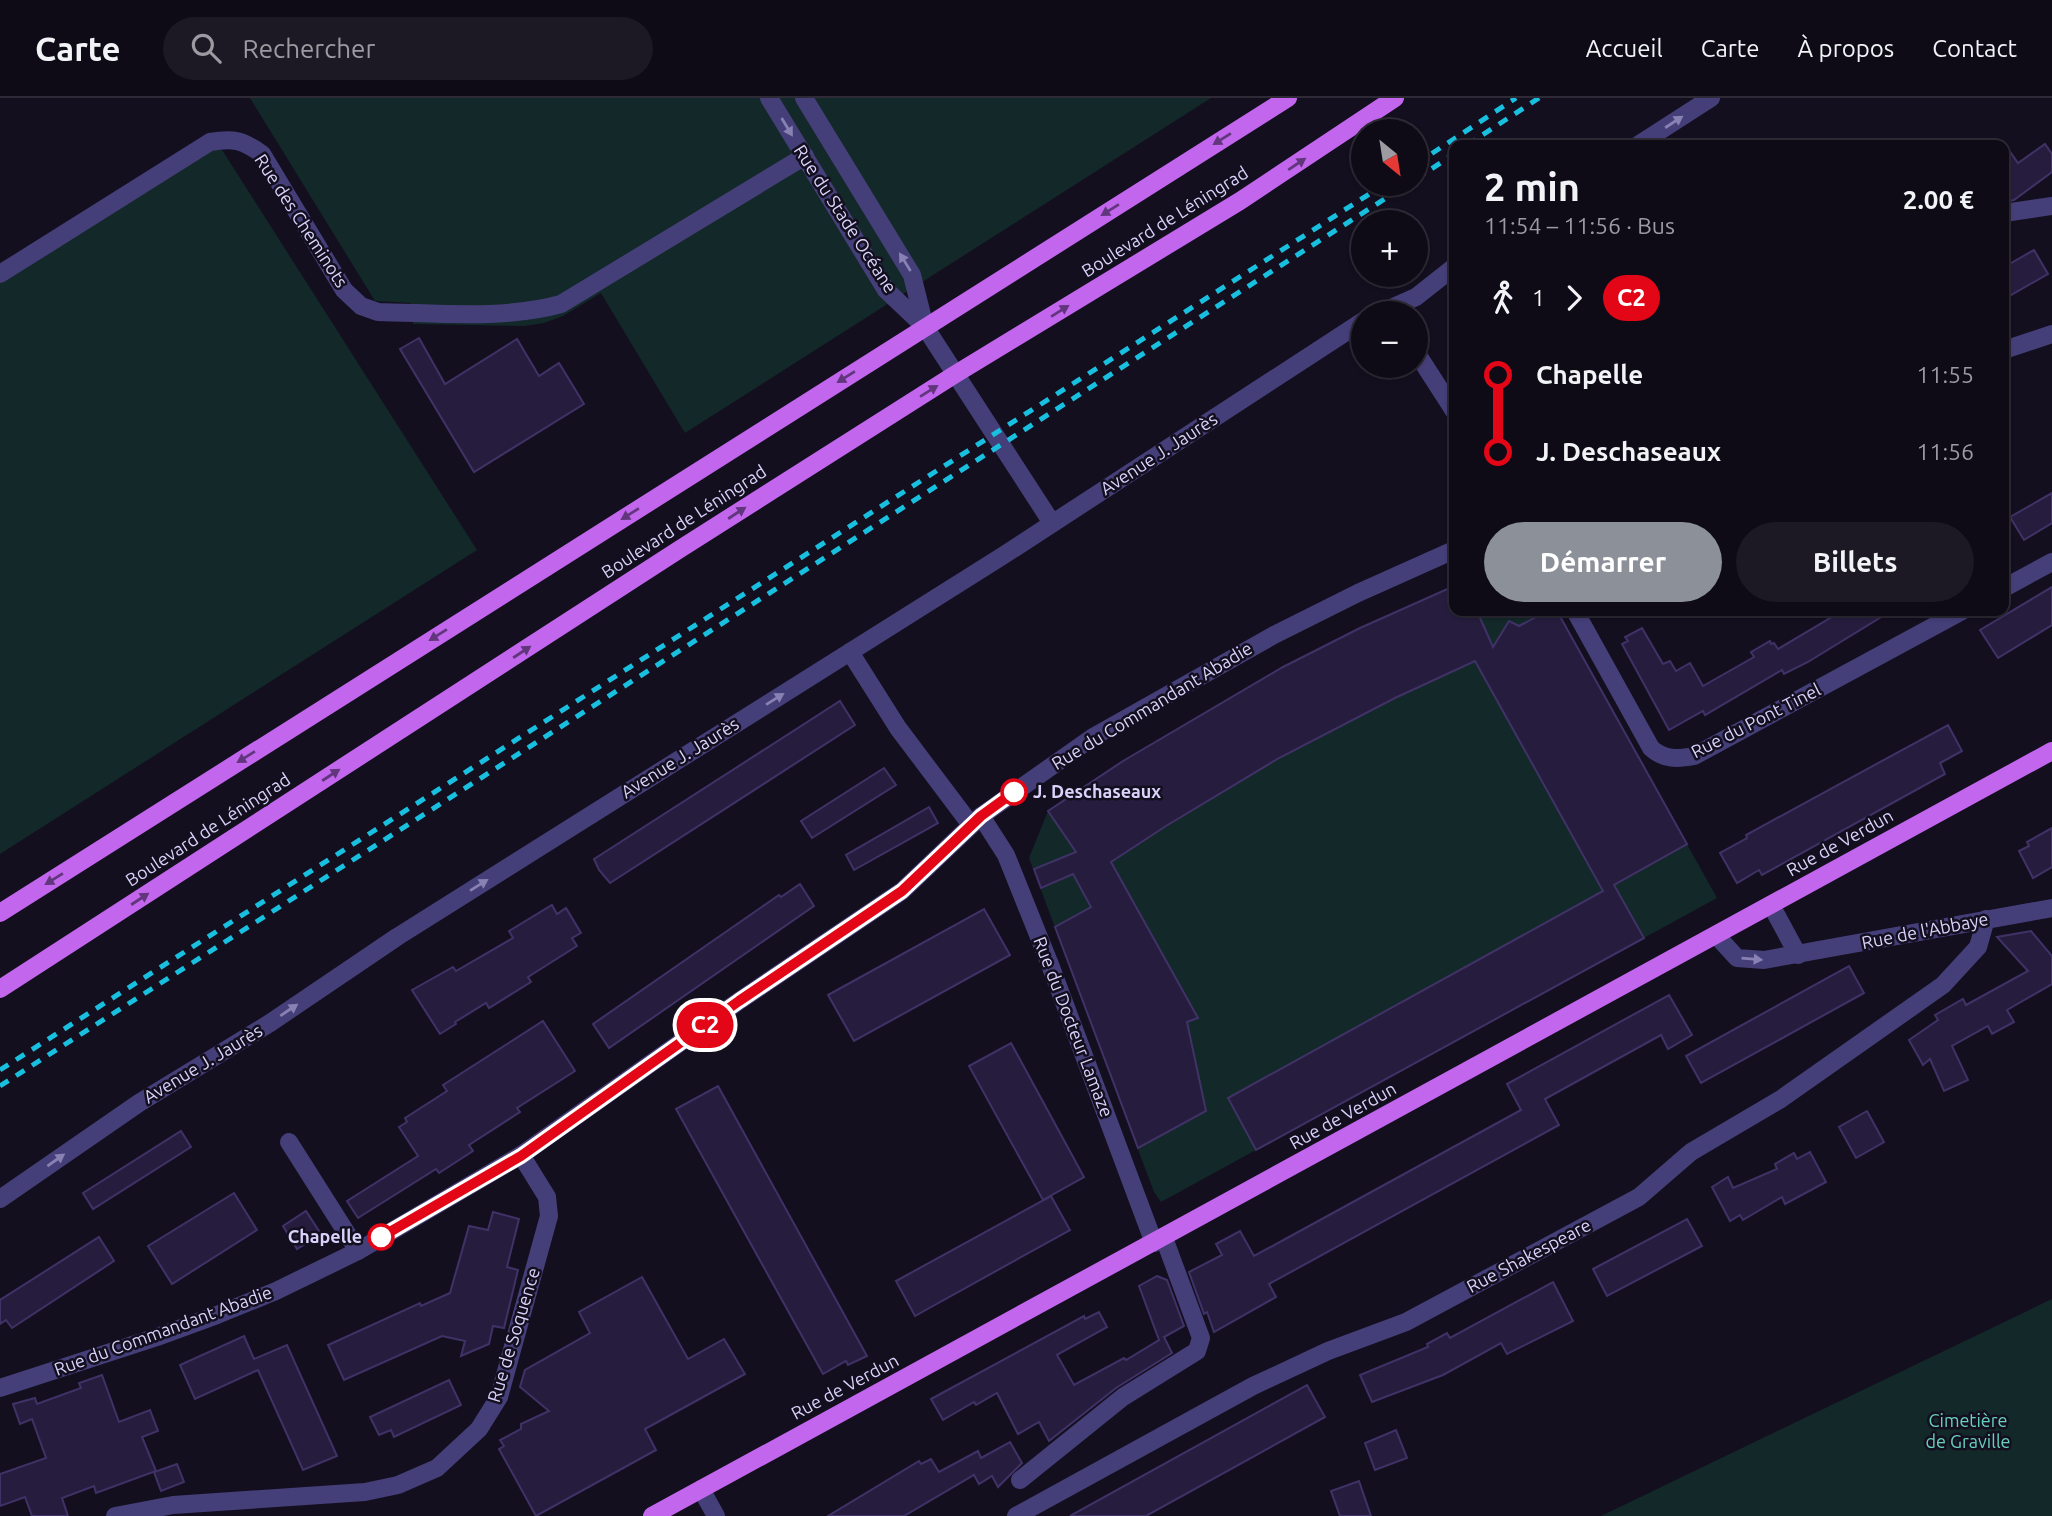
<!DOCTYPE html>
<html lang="fr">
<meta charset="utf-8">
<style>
body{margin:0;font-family:Ubuntu,sans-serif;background:#1c1924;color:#f1f3f6;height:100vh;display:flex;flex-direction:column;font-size:26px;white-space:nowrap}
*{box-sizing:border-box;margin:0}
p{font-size:23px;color:#9b9ba1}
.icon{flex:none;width:38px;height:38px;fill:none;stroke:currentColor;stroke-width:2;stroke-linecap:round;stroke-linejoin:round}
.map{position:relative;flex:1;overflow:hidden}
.drawer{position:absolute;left:1449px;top:42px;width:560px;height:476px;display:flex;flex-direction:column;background:#0e0b17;border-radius:14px;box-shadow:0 2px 5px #0004,0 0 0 2px #2e2b36}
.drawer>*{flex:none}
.badge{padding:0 14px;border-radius:23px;font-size:24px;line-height:46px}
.needle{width:46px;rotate:150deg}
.tools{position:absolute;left:1351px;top:21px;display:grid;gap:14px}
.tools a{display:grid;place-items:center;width:77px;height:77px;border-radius:50%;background:#0e0b17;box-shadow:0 2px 5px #0004,0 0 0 2px #2e2b36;font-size:35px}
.map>.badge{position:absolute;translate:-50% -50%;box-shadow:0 0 0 4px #fff}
.legs{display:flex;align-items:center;gap:10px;height:77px;padding:0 35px;font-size:23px}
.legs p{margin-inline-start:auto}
.headline{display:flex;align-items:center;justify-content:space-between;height:119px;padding:0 35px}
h1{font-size:38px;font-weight:600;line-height:52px}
.cta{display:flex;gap:14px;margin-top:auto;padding:14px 35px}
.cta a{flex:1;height:80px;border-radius:42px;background:#8c9099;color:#fff;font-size:28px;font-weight:600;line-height:80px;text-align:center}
.cta a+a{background:#1c1924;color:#f1f3f6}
ul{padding:0 35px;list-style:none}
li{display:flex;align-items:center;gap:24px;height:77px;font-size:26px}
li i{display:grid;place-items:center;width:10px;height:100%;margin:0 9px;background:currentColor}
li i::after{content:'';width:18px;height:18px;margin:-9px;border:5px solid;border-radius:50%;background:#0e0b17}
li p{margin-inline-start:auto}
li:first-child i{background:linear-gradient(#0000 50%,currentColor 0)}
li:last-child i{background:linear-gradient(currentColor 50%,#0000 0)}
header{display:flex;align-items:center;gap:42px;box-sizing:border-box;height:98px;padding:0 35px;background:#0e0b17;border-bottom:2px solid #2e2b36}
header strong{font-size:33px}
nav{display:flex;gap:38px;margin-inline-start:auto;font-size:24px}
.search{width:490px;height:63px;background:#1c1924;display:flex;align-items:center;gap:18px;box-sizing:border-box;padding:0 24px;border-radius:38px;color:#9b9ba1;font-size:26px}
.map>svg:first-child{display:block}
.green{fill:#132828}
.building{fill:#261d3e;stroke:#403267;stroke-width:2}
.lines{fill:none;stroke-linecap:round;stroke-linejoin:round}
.minor{stroke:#453f79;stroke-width:18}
.major{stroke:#c366ee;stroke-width:18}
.rail{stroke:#19bfdf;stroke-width:5;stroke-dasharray:10 9;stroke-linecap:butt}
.oneway{fill:#8881b3}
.oneway2{fill:#62367c}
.line-1-casing{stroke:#fff;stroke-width:16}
.line-1{stroke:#e30616;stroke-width:10}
.stop-1-dot{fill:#fff;stroke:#e30616;stroke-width:3.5}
.labels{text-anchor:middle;stroke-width:5;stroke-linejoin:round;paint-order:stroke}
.street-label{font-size:18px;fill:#d9d2fa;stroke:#130f1f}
.stop-label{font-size:18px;font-weight:bold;fill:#d9d2fa;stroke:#130f1f;text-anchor:start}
.park-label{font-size:18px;fill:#67d1bd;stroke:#130f1f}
</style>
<header>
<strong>Carte</strong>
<div class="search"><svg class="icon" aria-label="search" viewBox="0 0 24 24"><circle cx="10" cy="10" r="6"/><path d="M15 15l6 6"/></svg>Rechercher</div>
<nav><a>Accueil</a><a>Carte</a><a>À propos</a><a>Contact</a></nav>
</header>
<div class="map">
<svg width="2052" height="1418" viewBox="0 0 2052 1418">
<rect width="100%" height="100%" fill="#130f1f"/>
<g class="green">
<polygon points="250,0 1211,0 685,335 601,195 563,218 544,225 525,228 413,226 411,205 375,203"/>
<polygon points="217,44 477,452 0,756 0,183"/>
<polygon points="1454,488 1454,513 1557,513 1717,800 1161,1104 1154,1094 1029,760 1048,713 1123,663 1283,569 1360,530"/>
<polygon points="2052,1201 2052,1418 1601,1418"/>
</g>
<g class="building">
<polygon points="2004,45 2018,65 2045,46 2052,56 2052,74 2014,102 2004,104"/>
<polygon points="2034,152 2048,176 2004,201 2004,169"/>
<polygon points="419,240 445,286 517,241 539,278 559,265 584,306 474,374 400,251"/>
<polygon points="2052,395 2052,425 2024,442 2010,419"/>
<polygon points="1454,488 1454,513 1477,513 1493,549 1509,523 1519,528 1547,513 1557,513 1687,746 1614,787 1644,840 1256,1052 1228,1000 1603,793 1475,563 1395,600 1279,660 1166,728 1111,764 1198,920 1187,924 1206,1013 1138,1050 1055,829 1091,809 1073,776 1041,790 1034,771 1076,754 1048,713 1123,663 1283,569 1360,530"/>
<polygon points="2052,489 2052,527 1998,560 1980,532"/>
<polygon points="1842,513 1891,513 1808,564 1784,576 1782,572 1705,617 1703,613 1669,632 1622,546 1628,543 1625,539 1642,530 1663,566 1670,563 1676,573 1690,565 1703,588 1754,559 1751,554 1770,543 1771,546 1774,545 1778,551"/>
<polygon points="840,603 855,627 610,785 599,772 594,761"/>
<polygon points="1948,627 1962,653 1940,665 1945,676 1762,777 1759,772 1737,785 1720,755 1747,740 1746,737"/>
<polygon points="884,670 896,687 812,740 801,723"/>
<polygon points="929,709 938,725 854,772 846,757"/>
<polygon points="2052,730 2052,769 2033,780 2019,753 2029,748 2027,744"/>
<polygon points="800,786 814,808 609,950 593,926 779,797 781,799"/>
<polygon points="552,807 557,816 566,810 581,835 572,840 577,848 528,879 531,884 489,910 486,905 455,924 456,926 440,936 412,892 453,869 456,873 513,840 509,833"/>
<polygon points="984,811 1010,857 854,943 828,897"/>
<polygon points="2031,833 2052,858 2052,886 2007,912 2014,924 1992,936 1988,928 1952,948 1968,982 1944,993 1930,961 1923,967 1909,942 1938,922 1935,917 1963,901 1966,907 2028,873 1997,839"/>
<polygon points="1849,868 1864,895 1701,985 1686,958"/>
<polygon points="1669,897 1692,937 1668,951 1661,937 1545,1001 1559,1027 1269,1186 1276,1199 1214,1234 1207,1214 1204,1216 1189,1174 1222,1157 1216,1146 1240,1133 1254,1158 1289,1139 1521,1012 1507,986"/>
<polygon points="543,923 575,973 517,1010 520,1014 469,1047 473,1053 439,1075 436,1071 358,1120 347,1103 418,1058 399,1029 407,1024 405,1020 447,993 443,987"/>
<polygon points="1011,945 1084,1079 1043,1102 969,968"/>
<polygon points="718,988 867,1258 848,1267 846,1263 823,1276 676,1011"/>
<polygon points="1867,1013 1884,1044 1856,1060 1839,1029"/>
<polygon points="181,1033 191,1049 93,1111 83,1095"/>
<polygon points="1810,1054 1826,1084 1785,1106 1782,1099 1743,1122 1740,1117 1730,1123 1712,1089 1728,1079 1733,1090 1777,1071 1775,1066 1794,1055 1797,1061"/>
<polygon points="234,1095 257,1132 172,1186 148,1148"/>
<polygon points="1051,1098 1070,1132 915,1218 896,1183"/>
<polygon points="306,1113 321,1136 297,1151 283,1128"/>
<polygon points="493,1114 519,1121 507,1169 518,1172 504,1230 493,1228 489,1246 461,1258 465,1243 442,1238 344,1282 328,1247 420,1205 421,1208 450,1195 469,1128 488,1132"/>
<polygon points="1687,1121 1702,1148 1607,1198 1593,1171"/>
<polygon points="99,1139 114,1163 12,1230 6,1222 0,1226 0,1202"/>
<polygon points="1157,1178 1167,1182 1184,1228 1164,1239 1172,1255 1116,1290 1049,1343 1039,1324 1018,1336 997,1295 976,1307 974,1304 943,1322 931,1301 1084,1218 1085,1221 1099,1214 1107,1229 1057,1257 1074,1287 1124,1260 1126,1262 1159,1242 1139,1188"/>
<polygon points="642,1179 688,1261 724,1241 745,1276 645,1331 656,1352 536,1418 499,1351 504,1348 500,1342 521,1331 521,1326 549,1313 520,1289 525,1272 590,1235 579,1214"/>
<polygon points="1553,1184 1573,1223 1507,1256 1501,1245 1443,1277 1372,1304 1360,1277 1428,1249 1427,1246 1447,1235 1450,1240"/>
<polygon points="244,1238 254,1261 287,1247 337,1358 303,1372 258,1272 195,1301 180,1267"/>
<polygon points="102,1277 119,1324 150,1312 158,1333 142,1339 156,1373 96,1395 94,1388 62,1400 68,1418 32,1418 25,1399 0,1408 0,1376 46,1360 32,1321 20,1326 13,1306 35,1300 37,1306 81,1290 79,1285"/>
<polygon points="449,1282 461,1307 394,1339 391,1332 379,1337 370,1319"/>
<polygon points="1307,1287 1325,1319 1146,1418 1070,1418"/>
<polygon points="1396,1332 1407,1360 1375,1372 1365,1345"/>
<polygon points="1010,1344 1022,1365 998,1389 992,1378 979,1386 974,1377 904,1418 828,1418 919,1363 921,1366 931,1361 939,1374 978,1353 981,1360"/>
<polygon points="177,1366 184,1384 161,1393 154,1374"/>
<polygon points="1359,1383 1371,1418 1340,1418 1331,1393"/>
</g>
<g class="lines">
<g class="minor">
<polyline points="769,0 886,192 925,229 1052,425"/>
<polyline points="804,0 912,177 925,229"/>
<polyline points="1638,47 1711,0"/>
<polyline points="2004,115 2052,108"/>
<path d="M0 176 210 44C234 40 242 42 262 56L344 192 361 208 378 214C438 215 503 222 561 206L805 58"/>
<polyline points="1380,215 1416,199 1454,169"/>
<polyline points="2004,252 2052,236"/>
<polyline points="1416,254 1454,313"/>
<polyline points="2004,490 2052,464"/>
<path d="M1575 513 1651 650C1664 662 1678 661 1694 658L1962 513"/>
<polyline points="850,554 898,630 971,727"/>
<polyline points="981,718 1006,757 1049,864 1154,1145"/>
<polyline points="1771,807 1798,857"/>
<polyline points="1716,837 1737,860 1764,862 2052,810"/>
<polyline points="289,1044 358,1153"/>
<polyline points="0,1101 139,1005 270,925 397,839 1004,457 1363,223"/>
<polyline points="0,1290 157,1239 217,1217 276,1193 358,1153 521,1057 739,903 902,793 981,718 1093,639 1274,537 1358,495 1454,452"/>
<polyline points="1020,1382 1123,1299 1197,1253 1201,1240 1164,1140"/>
<polyline points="701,1391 716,1418"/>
<polyline points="115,1418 173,1407 365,1394 398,1387 437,1370 479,1331 499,1299 549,1118 547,1099 521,1057"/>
<polyline points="1016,1418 1253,1288 1328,1253 1406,1224 1639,1099 1691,1054 1781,1001 1943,887 1978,849 1986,821"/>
</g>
<g class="major">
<polyline points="0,815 1288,0"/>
<polyline points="0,891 680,451 954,277 1240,103 1395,0"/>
<polyline points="652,1418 2052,653"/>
</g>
<g class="rail">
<polyline points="1467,47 1539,0"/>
<polyline points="1416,66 1516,0"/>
<polyline points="1416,81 1454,56"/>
<polyline points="0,972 1385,86"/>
<polyline points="0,988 1408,86"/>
</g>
</g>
<defs><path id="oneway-solid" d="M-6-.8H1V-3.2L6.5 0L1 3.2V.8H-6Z" transform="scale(1.75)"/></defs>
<g class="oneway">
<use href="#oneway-solid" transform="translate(1674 24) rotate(-33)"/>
<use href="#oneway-solid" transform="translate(787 29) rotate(59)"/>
<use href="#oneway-solid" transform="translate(905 164) rotate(-122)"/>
<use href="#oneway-solid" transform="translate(775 601) rotate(-32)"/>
<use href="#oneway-solid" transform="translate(479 787) rotate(-32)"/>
<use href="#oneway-solid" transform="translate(1752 861) rotate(5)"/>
<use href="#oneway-solid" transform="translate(289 912) rotate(-34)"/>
<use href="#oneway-solid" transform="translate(56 1062) rotate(-35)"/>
</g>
<g class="oneway2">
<use href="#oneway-solid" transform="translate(1222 41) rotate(148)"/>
<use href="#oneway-solid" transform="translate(1297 66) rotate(-34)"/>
<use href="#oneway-solid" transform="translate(1110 112) rotate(148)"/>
<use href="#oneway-solid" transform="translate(1060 213) rotate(-32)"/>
<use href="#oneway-solid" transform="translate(846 279) rotate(148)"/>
<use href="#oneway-solid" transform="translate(929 293) rotate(-32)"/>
<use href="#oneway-solid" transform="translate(737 415) rotate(-33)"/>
<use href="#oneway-solid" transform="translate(630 416) rotate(148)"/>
<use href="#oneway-solid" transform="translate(438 537) rotate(148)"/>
<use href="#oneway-solid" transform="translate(522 554) rotate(-33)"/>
<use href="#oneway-solid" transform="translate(246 659) rotate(148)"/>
<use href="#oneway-solid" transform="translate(331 677) rotate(-33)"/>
<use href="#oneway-solid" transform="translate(54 781) rotate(148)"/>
<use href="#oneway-solid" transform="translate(140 801) rotate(-33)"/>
</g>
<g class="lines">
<defs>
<polyline id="line-1" points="381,1139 521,1058 739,903 902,793 981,718 1014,694"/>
</defs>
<use href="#line-1" class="line-1-casing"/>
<use href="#line-1" class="line-1"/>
</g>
<g class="stop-1-dot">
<circle cx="1014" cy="694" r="12"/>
<circle cx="381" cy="1139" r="12"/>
</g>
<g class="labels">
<g class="street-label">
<text transform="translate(845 121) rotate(57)" y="6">Rue du Stade Océane</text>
<text transform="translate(301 123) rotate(57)" y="6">Rue des Cheminots</text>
<text transform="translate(1165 124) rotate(-32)" y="6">Boulevard de Léningrad</text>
<text transform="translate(1159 356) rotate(-33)" y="6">Avenue J. Jaurès</text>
<text transform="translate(684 424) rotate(-33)" y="6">Boulevard de Léningrad</text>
<text transform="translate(1152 608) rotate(-31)" y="6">Rue du Commandant Abadie</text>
<text transform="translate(1756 623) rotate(-27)" y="6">Rue du Pont Tinel</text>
<text transform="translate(680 660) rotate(-32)" y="6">Avenue J. Jaurès</text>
<text transform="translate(208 732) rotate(-33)" y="6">Boulevard de Léningrad</text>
<text transform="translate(1840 745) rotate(-29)" y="6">Rue de Verdun</text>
<text transform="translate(1925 833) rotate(-11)" y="6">Rue de l'Abbaye</text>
<text transform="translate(1073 929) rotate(69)" y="6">Rue du Docteur Lamaze</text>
<text transform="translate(203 966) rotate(-31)" y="6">Avenue J. Jaurès</text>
<text transform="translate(1343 1018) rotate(-29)" y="6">Rue de Verdun</text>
<text transform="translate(1529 1158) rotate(-28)" y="6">Rue Shakespeare</text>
<text transform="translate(163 1233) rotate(-20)" y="6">Rue du Commandant Abadie</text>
<text transform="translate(514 1237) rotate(-73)" y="6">Rue de Soquence</text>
<text transform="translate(845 1289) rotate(-28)" y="6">Rue de Verdun</text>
</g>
<g class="stop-label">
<text x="1033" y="700">J. Deschaseaux</text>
<text x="362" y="1145" text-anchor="end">Chapelle</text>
</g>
<g class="park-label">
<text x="1968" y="1329">Cimetière<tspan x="1968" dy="21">de Graville</tspan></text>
</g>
</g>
</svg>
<div class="tools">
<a><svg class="needle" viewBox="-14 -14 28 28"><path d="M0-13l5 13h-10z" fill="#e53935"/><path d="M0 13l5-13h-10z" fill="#9b9ba1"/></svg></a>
<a>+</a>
<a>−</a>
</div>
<b class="badge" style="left:705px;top:927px;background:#e30616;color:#fff">C2</b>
<section class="drawer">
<div class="headline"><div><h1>2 min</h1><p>11:54 – 11:56 · Bus</p></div><b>2.00 €</b></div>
<div class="legs"><svg class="icon" aria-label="walk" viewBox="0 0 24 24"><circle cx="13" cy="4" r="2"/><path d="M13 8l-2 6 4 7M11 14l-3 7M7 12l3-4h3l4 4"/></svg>1<svg class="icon" aria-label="forward" viewBox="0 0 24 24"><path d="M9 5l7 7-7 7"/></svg><b class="badge" style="background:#e30616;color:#fff">C2</b></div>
<ul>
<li><i style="color:#e30616"></i><b>Chapelle</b><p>11:55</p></li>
<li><i style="color:#e30616"></i><b>J. Deschaseaux</b><p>11:56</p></li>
</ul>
<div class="cta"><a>Démarrer</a><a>Billets</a></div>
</section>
</div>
